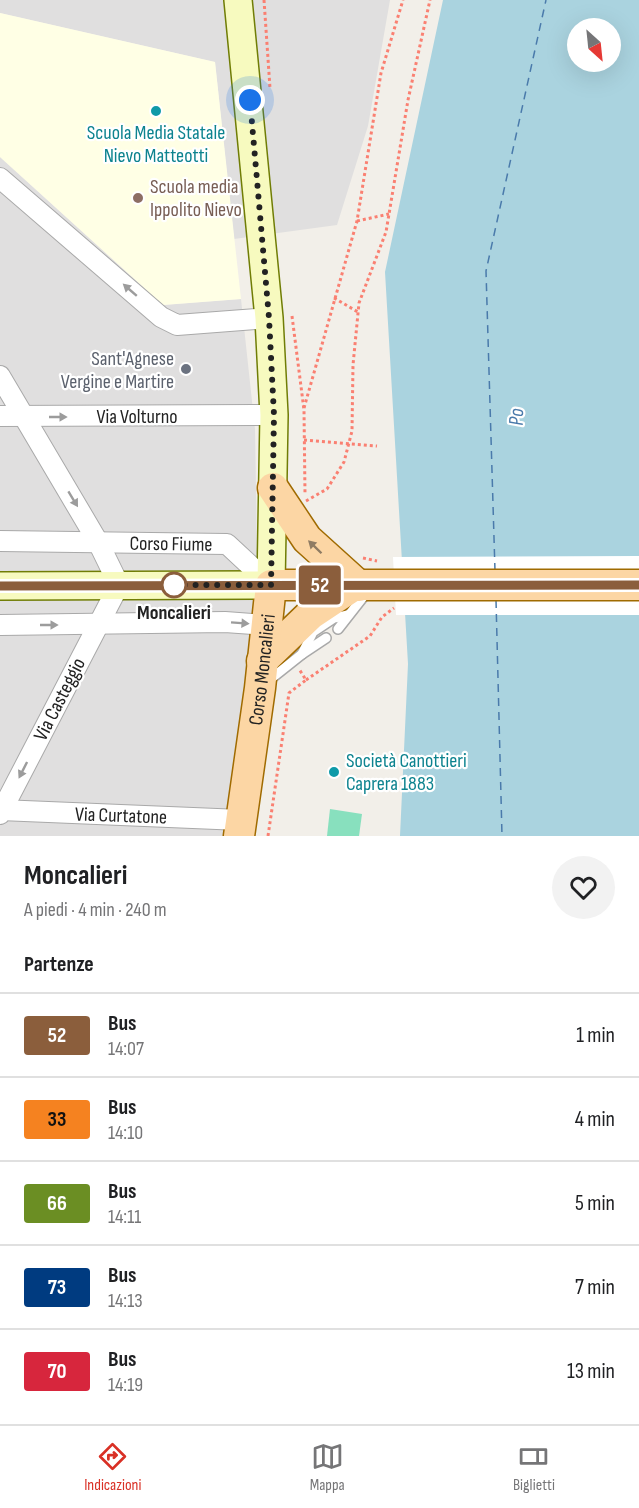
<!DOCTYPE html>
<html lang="it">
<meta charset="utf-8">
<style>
body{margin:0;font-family:"Sofia Sans Condensed",sans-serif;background:#f2f2f2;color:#202124;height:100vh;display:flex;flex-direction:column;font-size:22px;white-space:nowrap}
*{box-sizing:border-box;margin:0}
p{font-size:20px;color:#757577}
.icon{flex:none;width:33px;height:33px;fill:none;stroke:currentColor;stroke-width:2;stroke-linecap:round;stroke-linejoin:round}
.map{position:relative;height:836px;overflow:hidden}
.panel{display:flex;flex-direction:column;background:#fff;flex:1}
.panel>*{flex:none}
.badge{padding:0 12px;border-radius:4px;font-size:21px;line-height:39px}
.needle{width:39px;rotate:153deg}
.tools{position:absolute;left:567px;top:18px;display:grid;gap:12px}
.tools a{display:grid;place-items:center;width:54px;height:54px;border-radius:50%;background:#fff;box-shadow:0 6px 24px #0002;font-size:30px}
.you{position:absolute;width:30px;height:30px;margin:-15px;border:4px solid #fff;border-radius:50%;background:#1a73e8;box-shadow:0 0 0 9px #1a73e833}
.map>.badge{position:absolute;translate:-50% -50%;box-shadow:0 0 0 3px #fff}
h2{padding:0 24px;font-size:22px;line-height:54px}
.round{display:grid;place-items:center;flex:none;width:63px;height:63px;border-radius:32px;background:#f2f2f2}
.head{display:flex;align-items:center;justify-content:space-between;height:102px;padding:0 24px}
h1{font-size:28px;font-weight:700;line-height:45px}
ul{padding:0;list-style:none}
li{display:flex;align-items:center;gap:18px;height:84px;padding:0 24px;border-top:2px solid #e0e0e0}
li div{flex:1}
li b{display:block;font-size:22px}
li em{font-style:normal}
li .badge{min-width:66px;font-weight:700;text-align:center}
.menu{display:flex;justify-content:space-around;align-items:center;height:84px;border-top:2px solid #e0e0e0;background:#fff;font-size:16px;color:#757577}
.menu a{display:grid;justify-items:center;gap:3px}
.menu .active{color:#d93025}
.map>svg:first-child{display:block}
.residential{fill:#e0dfdf}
.education{fill:#ffffe5}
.pitch{fill:#88e0be}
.water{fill:#aad3df;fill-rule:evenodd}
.pier{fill:#fff}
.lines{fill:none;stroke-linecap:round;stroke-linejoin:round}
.ferry{stroke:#4a7aab;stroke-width:1.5;stroke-dasharray:8 6;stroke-linecap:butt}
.lane-casing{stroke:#a9a9a9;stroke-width:12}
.street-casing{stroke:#a9a9a9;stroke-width:22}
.secondary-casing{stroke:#707d05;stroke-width:30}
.primary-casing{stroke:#a06b00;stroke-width:33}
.path{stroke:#fa8072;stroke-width:3;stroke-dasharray:3 3;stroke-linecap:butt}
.lane{stroke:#fff;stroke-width:9}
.street{stroke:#fff;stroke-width:20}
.secondary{stroke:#f7fabf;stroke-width:27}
.primary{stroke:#fcd6a4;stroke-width:30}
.oneway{fill:#9c9c9c}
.oneway2{fill:#8f7c63}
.line-casing{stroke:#fff;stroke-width:14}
.line{stroke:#8b5e3c;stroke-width:9}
.walk{stroke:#222;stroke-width:6;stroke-dasharray:0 10.8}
.culture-dot{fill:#0f9aa8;stroke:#fff;stroke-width:2}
.education-dot{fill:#8d6e63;stroke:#fff;stroke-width:2}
.worship-dot{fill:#6b7280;stroke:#fff;stroke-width:2}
.stop-dot{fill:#fff;stroke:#8b5e3c;stroke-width:3}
.labels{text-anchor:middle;stroke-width:4.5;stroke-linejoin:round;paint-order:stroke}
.culture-label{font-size:20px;fill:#0d838f;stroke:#fff}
.education-label{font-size:20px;fill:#785e54;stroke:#fff;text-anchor:start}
.worship-label{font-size:20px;fill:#5b616d;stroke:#fff;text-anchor:end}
.street-label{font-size:20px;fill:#222;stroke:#fff}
.stop-label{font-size:20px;font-weight:bold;fill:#222;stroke:#fff}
.water-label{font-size:21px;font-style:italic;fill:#4a7aab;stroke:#fff}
</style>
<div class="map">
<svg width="639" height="836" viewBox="0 0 639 836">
<rect width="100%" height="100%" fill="#f2efe9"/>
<g class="residential">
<polygon points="0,0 390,0 368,126 337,225 234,239 215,62 0,13"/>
<polygon points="0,157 163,305 241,299 255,429 258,610 223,836 0,836"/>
</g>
<polygon class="education" points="0,13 215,62 241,299 163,305 0,157"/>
<polygon class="pitch" points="330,809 362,814 359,836 327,836"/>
<path class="water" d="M443 0H639V836H400L408 664 385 272ZM578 28H610V62H578Z"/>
<polygon class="pier" points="639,556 639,615 396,615 393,557"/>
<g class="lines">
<g class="ferry">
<polyline points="495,571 486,271 546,0"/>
<polyline points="496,600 502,836"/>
</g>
<defs>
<g id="lane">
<polyline points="338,629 367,592"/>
<polyline points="302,654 326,638"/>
<polyline points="268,681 302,654 313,632 334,618 348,615"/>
</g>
<g id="street">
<polyline points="0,178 161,317 177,325 269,318"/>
<polyline points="0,376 98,542 119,585 0,814"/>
<polyline points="0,416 274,415"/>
<path id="s1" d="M0 541 227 544 271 585"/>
<polyline points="0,625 225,622 266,625"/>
<polyline points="0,810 241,820"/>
</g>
<polyline id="secondary" points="0,586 271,585 274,415 269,318 238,0"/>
<g id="primary">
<polyline points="273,488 307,539 359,586"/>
<polyline points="262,661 311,614 353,586"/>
<path id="s2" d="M239 836 260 688 271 585H639"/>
</g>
</defs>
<use href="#lane" class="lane-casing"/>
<use href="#street" class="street-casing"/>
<use href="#secondary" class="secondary-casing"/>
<use href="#primary" class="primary-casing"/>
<g class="path">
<polyline points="264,0 270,88"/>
<polyline points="357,221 389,214"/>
<polyline points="334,298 358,312"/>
<polyline points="292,316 304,410 305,494"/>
<polyline points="304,408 357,221 381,73 403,0"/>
<polyline points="304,440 377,446"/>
<polyline points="306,501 327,489 344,462 352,431 353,365 359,303 386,232 408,100 430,0"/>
<polyline points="363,558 377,561"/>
<polyline points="306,680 370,636 382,617 394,608"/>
<polyline points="268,836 289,693 306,680 299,669"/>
</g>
<use href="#lane" class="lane"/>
<use href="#street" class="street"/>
<use href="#secondary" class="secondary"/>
<use href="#primary" class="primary"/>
</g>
<defs><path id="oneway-solid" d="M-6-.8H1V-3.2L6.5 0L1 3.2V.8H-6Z" transform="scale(1.5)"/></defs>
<g class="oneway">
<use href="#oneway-solid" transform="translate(130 290) rotate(-139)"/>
<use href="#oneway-solid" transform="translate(58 417)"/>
<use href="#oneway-solid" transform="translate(73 499) rotate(59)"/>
<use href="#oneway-solid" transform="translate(240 623) rotate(4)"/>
<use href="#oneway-solid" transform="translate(49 625)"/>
<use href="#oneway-solid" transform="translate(23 770) rotate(117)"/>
</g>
<use class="oneway2" href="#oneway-solid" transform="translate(315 547) rotate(-136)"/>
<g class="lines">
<defs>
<polyline id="line" points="0,586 639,585"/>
</defs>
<use href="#line" class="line-casing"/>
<use href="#line" class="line"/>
<polyline class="walk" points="174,585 271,585 274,415 269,318 250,100"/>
</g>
<g class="culture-dot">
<circle cx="156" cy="111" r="6"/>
<circle cx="334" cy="772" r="6"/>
</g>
<circle class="education-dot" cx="138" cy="198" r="6"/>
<circle class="worship-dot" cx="186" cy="369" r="6"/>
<circle class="stop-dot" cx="174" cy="585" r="12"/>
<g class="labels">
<g class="culture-label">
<text x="156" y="139">Scuola Media Statale<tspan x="156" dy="23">Nievo Matteotti</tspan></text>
<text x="346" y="767" text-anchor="start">Società Canottieri<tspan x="346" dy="23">Caprera 1883</tspan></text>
</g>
<g class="education-label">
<text x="150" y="193">Scuola media<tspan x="150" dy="23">Ippolito Nievo</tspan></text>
</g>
<g class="worship-label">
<text x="174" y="365">Sant'Agnese<tspan x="174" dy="23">Vergine e Martire</tspan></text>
</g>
<g class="street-label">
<text x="137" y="423">Via Volturno</text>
<text dy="7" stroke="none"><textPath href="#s1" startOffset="171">Corso Fiume</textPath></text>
<text dy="7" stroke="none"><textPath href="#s2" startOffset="168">Corso Moncalieri</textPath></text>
<text transform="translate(59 699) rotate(-63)" y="7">Via Casteggio</text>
<text transform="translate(121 815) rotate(2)" y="7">Via Curtatone</text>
</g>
<g class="stop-label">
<text x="174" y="619">Moncalieri</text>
</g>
<g class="water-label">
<text transform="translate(516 417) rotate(-89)" y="7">Po</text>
</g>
</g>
</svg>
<div class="tools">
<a><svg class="needle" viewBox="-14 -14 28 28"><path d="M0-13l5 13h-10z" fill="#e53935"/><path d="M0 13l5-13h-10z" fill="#757577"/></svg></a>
</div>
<div class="you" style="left:250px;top:100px"></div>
<b class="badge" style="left:320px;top:585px;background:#8b5e3c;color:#fff">52</b>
</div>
<section class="panel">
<div class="head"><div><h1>Moncalieri</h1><p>A piedi · 4 min · 240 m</p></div><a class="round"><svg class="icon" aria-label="heart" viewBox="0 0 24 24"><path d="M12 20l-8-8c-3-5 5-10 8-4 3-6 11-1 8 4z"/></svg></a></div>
<h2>Partenze</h2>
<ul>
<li><span class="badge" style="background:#8b5e3c;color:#fff">52</span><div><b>Bus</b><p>14:07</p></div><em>1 min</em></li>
<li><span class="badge" style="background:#f58220;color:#111">33</span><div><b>Bus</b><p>14:10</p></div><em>4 min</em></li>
<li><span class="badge" style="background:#6b8e23;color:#fff">66</span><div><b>Bus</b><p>14:11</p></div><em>5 min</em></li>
<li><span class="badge" style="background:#003b80;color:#fff">73</span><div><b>Bus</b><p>14:13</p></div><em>7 min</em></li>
<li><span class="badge" style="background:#d7263d;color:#fff">70</span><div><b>Bus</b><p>14:19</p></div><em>13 min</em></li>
</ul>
</section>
<nav class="menu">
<a class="active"><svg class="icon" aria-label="directions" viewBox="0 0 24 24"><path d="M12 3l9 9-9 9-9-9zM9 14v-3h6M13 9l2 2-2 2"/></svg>Indicazioni</a>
<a><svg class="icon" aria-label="map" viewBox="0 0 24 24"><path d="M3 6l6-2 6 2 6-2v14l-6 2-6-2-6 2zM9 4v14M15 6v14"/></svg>Mappa</a>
<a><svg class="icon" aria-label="tickets" viewBox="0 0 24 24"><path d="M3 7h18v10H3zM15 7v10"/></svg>Biglietti</a>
</nav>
